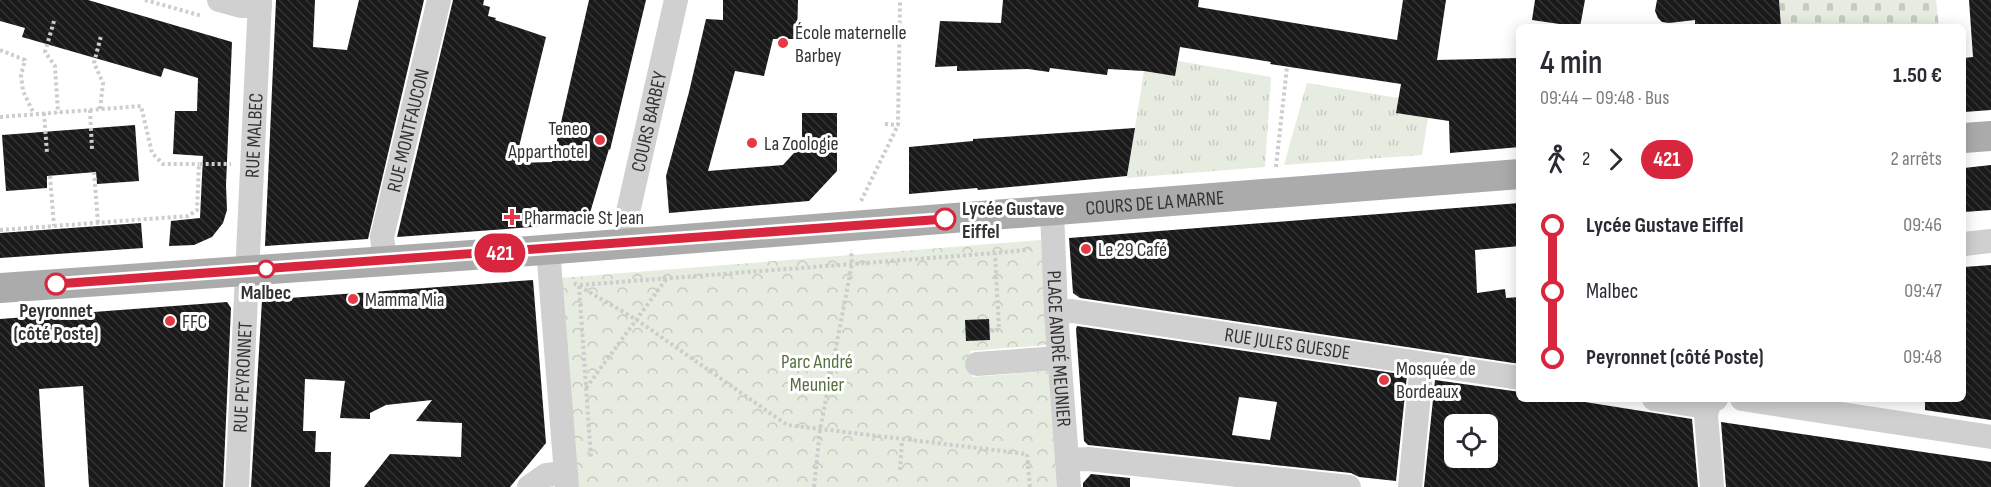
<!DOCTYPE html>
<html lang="fr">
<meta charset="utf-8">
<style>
body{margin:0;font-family:"Sofia Sans Condensed",sans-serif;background:#f7f7f7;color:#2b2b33;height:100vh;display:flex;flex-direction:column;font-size:22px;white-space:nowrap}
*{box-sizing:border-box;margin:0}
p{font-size:20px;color:#7c7c81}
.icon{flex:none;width:33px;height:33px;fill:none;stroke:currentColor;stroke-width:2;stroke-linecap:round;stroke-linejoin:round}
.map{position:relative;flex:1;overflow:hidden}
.details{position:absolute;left:1516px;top:24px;width:450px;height:378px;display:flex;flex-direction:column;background:#fff;border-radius:9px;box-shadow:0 3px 15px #0003}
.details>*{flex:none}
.badge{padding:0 12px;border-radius:20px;font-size:21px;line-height:39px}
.tools{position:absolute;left:1444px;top:414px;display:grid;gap:12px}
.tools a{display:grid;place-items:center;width:54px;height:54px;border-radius:9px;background:#fff;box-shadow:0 3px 15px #0003;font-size:30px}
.map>.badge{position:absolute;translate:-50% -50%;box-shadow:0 0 0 3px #fff}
.legs{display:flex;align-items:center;gap:9px;height:66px;padding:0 24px;font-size:20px}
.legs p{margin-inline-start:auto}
.head{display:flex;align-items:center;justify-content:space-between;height:102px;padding:0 24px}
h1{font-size:33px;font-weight:600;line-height:45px}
ul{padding:0 24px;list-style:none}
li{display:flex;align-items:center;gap:21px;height:66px;font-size:22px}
li i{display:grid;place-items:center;width:9px;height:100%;margin:0 8px;background:currentColor}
li i::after{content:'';width:15px;height:15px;margin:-8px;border:4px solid;border-radius:50%;background:#fff}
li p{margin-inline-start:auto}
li:first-child i{background:linear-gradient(#0000 50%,currentColor 0)}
li:last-child i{background:linear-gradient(currentColor 50%,#0000 0)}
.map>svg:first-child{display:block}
.grass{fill:url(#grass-tufts)}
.cemetery{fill:url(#cemetery-stones)}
.park{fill:url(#park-crowns)}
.building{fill:url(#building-back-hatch);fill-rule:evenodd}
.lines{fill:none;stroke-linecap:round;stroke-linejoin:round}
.path{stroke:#cdcdcd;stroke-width:4;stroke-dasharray:3 3;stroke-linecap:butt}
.minor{stroke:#d0d0d0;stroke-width:24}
.major{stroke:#ababab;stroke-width:30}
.line-1-casing{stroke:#fff;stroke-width:14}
.line-1{stroke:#d7263d;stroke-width:9}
.poi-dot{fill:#e63946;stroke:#fff;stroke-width:2}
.stop-1-dot{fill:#fff;stroke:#d7263d;stroke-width:3}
.labels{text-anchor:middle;stroke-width:6;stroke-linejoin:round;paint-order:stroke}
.poi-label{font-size:20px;fill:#333;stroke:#fff;text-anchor:start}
.street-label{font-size:20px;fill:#333;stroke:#fff}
.stop-label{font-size:20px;font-weight:bold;fill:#333;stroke:#fff}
.park-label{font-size:20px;fill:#56703f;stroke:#fff}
</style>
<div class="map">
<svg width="1991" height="487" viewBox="0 0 1991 487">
<defs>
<pattern id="grass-tufts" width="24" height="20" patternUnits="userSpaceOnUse" patternTransform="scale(1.5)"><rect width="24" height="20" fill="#e6ecdf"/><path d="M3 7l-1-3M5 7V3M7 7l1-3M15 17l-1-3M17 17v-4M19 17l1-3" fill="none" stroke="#c6cbc0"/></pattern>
<pattern id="cemetery-stones" width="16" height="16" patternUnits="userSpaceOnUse" patternTransform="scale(1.5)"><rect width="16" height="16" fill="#e6ecdf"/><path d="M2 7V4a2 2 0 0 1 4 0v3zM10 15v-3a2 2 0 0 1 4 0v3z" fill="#c6cbc0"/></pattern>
<pattern id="park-crowns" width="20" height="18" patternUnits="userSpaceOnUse" patternTransform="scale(1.5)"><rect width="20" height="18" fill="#e6ecdf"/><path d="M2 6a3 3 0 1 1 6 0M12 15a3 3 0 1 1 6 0" fill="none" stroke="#c6cbc0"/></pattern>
<pattern id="building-back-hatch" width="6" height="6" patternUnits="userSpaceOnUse" patternTransform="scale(1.5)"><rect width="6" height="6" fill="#1a1a1a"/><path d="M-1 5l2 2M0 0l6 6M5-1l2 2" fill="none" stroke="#333"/></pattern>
</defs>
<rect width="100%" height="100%" fill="#fff"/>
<g class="grass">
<polygon points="1178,61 1271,77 1265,167 1127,178 1144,71 1175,76"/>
<polygon points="1307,83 1399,98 1396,113 1428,118 1422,155 1284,165"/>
</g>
<polygon class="cemetery" points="1779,0 1936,0 1939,27 1781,27"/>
<polygon class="park" points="1041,240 1048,345 970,351 972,377 1050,371 1059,487 576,487 560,278"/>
<g class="building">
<polygon points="0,0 88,0 232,42 226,185 227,210 223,223 212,237 194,245 169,246 171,221 200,218 203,156 173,154 175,111 197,111 198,78 164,68 161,77 22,37 25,28 0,21"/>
<polygon points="276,0 315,0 313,47 347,50 359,0 424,0 368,239 265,246"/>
<polygon points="453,0 484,0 483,5 490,7 488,16 496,18 495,20 546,37 515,163 552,162 589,0 646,0 610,150 609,149 587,223 397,237"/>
<polygon points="723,0 798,0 797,39 773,39 764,76 735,71 708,171 783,165 802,144 802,113 837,113 837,171 809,201 669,213 666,176 689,92 706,19 723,20"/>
<polygon points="1003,0 1199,0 1198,7 1397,40 1403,0 1446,0 1437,60 1520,58 1520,147 1450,153 1449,121 1396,113 1401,84 1270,64 1271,62 1180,47 1175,76 1144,71 1108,69 1107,75 1050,68 1049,72 1028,69 957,71 957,66 935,67 940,21 1001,23"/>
<polygon points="1535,0 1585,0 1580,27 1532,20"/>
<polygon points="1657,0 1779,0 1781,27 1695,27 1695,20 1669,23 1662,22 1658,18 1655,11"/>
<polygon points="1969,0 1991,0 1991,110 1964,112 1964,58 1973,57"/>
<polygon points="135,125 139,181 97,184 96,172 47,176 47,188 6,191 2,135"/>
<polygon points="1135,128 1127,176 978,190 977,188 909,194 909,147 973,141 973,139"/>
<polygon points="1991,165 1991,210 1964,212 1964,168"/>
<polygon points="1520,203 1520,246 1475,250 1477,293 1505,289 1506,298 1520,297 1520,364 1080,298 1073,293 1069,238"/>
<polygon points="141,223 143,248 0,258 0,233"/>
<polygon points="1991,265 1991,420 1925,410 1925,399 1964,399 1964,267"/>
<polygon points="533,280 546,443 510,487 364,487 390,454 461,457 462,423 416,421 432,400 386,405 370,413 370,419 340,418 345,381 305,379 303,431 316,431 315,452 331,452 330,487 251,487 262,300"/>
<polygon points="227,302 231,308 223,487 89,487 83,386 39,389 45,487 0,487 0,319"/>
<polygon points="989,319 990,340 966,341 965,320"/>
<path d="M1077 326 1407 375 1396 481 1359 477 1351 473 1088 445 1084 441 1076 329ZM1239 397 1277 402 1270 440 1232 435Z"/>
<path d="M1435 380 1520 392V399H1566L1692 419 1698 487H1424ZM1455 424H1488V458H1455Z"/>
<polygon points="1721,422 1991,462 1991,487 1726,487"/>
<polygon points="1091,474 1130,478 1130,487 1083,487 1083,483"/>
</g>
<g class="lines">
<g class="path">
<polyline points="145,0 202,16"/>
<polyline points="54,21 45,52 55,66 58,113"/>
<polyline points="0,50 25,60 21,75 23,91 34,114"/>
<polyline points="100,109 103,83 94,63 101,36"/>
<polyline points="90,110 92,149"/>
<polyline points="44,113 47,153"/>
<polyline points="0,117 141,106 152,153 163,164 199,164"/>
<polyline points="885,124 898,125"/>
<polyline points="1276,167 1287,67"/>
<polyline points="94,172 98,223"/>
<polyline points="50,176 54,226"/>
<polyline points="861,201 898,125 900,0"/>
<polyline points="0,230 188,216 197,210 199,164 231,164"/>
<polyline points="574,283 637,320 787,425 1027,454 1030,487"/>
<polyline points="580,285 995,253 1026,250 1030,248"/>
<polyline points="579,286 591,458"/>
<polyline points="990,330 999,330 995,253"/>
<polyline points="586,388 667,278"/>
<polyline points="900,470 902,441"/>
<polyline points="814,487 820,430 852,264 851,250"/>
</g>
<g class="minor">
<polyline points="219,0 241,6 260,6"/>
<path id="s1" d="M1052 211 1056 312 1069 487"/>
<path id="s2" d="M627 243 626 221 676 0"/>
<polyline points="1964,244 1991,241"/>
<polyline points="548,249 567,487"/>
<path id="s3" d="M385 261 382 237 439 0"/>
<path id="s4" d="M1056 312 1072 311 1520 378"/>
<polyline points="977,364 1059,358"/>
<polyline points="1654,399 1693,405 1716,399"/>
<polyline points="1710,399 1706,415 1712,487"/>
<polyline points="1742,399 1991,437"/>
<polyline points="1067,460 1088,459 1349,487"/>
<path id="s5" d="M237 487 260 0"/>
<polyline points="529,487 546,475 566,473"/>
<polyline points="1410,487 1422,364"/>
</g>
<g class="major">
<polyline points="1964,138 1991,136"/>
<path id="s6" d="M0 288 530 251 1520 174"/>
</g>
</g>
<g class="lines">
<defs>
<polyline id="line-1" points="56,284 945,219"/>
</defs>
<use href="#line-1" class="line-1-casing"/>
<use href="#line-1" class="line-1"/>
</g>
<g class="poi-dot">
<circle cx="783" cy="43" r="6"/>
<circle cx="600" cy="140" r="6"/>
<circle cx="752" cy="143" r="6"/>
<path d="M509 208h6v6h6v6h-6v6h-6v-6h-6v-6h6z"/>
<circle cx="1086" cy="249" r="6"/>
<circle cx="353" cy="299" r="6"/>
<circle cx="170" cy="321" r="6"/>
<circle cx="1384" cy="380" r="6"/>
</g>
<g class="stop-1-dot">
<circle cx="945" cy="219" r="10"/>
<circle cx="266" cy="269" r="8"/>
<circle cx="56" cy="284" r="10"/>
</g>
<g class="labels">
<g class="poi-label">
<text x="795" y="39">École maternelle<tspan x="795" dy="23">Barbey</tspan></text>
<text x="588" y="135" text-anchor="end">Teneo<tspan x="588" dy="23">Apparthotel</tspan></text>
<text x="764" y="150">La Zoologie</text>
<text x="524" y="224">Pharmacie St Jean</text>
<text x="1098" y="256">Le 29 Café</text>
<text x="365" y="306">Mamma Mia</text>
<text x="182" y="328">FFC</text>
<text x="1396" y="375">Mosquée de<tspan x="1396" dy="23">Bordeaux</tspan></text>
</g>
<g class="street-label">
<text dy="7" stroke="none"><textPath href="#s2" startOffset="124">COURS BARBEY</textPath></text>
<text dy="7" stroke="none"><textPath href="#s3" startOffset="134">RUE MONTFAUCON</textPath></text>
<text dy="7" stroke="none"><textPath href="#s5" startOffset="352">RUE MALBEC</textPath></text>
<text dy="7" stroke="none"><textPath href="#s6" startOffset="1158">COURS DE LA MARNE</textPath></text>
<text dy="7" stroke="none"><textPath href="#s4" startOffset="234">RUE JULES GUESDE</textPath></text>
<text dy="7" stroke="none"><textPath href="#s1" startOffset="138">PLACE ANDRÉ MEUNIER</textPath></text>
<text dy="7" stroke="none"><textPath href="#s5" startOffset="110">RUE PEYRONNET</textPath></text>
</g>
<g class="stop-label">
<text x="962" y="215" text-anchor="start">Lycée Gustave<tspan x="962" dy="23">Eiffel</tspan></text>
<text x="266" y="299">Malbec</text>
<text x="56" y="317">Peyronnet<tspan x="56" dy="23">(côté Poste)</tspan></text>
</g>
<g class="park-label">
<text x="817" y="368">Parc André<tspan x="817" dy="23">Meunier</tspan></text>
</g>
</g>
</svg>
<div class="tools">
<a><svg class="icon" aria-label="locate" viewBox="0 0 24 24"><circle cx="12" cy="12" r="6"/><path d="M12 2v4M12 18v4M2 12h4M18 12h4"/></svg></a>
</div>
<b class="badge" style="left:500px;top:253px;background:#d7263d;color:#fff">421</b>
<section class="details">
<div class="head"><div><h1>4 min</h1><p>09:44 – 09:48 · Bus</p></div><b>1.50 €</b></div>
<div class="legs"><svg class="icon" aria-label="walk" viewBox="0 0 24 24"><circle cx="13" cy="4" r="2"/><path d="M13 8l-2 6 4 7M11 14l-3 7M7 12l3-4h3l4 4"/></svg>2<svg class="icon" aria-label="forward" viewBox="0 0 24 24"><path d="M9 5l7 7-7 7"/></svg><b class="badge" style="background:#d7263d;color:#fff">421</b><p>2 arrêts</p></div>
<ul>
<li><i style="color:#d7263d"></i><b>Lycée Gustave Eiffel</b><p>09:46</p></li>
<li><i style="color:#d7263d"></i><span>Malbec</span><p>09:47</p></li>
<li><i style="color:#d7263d"></i><b>Peyronnet (côté Poste)</b><p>09:48</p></li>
</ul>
</section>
</div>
